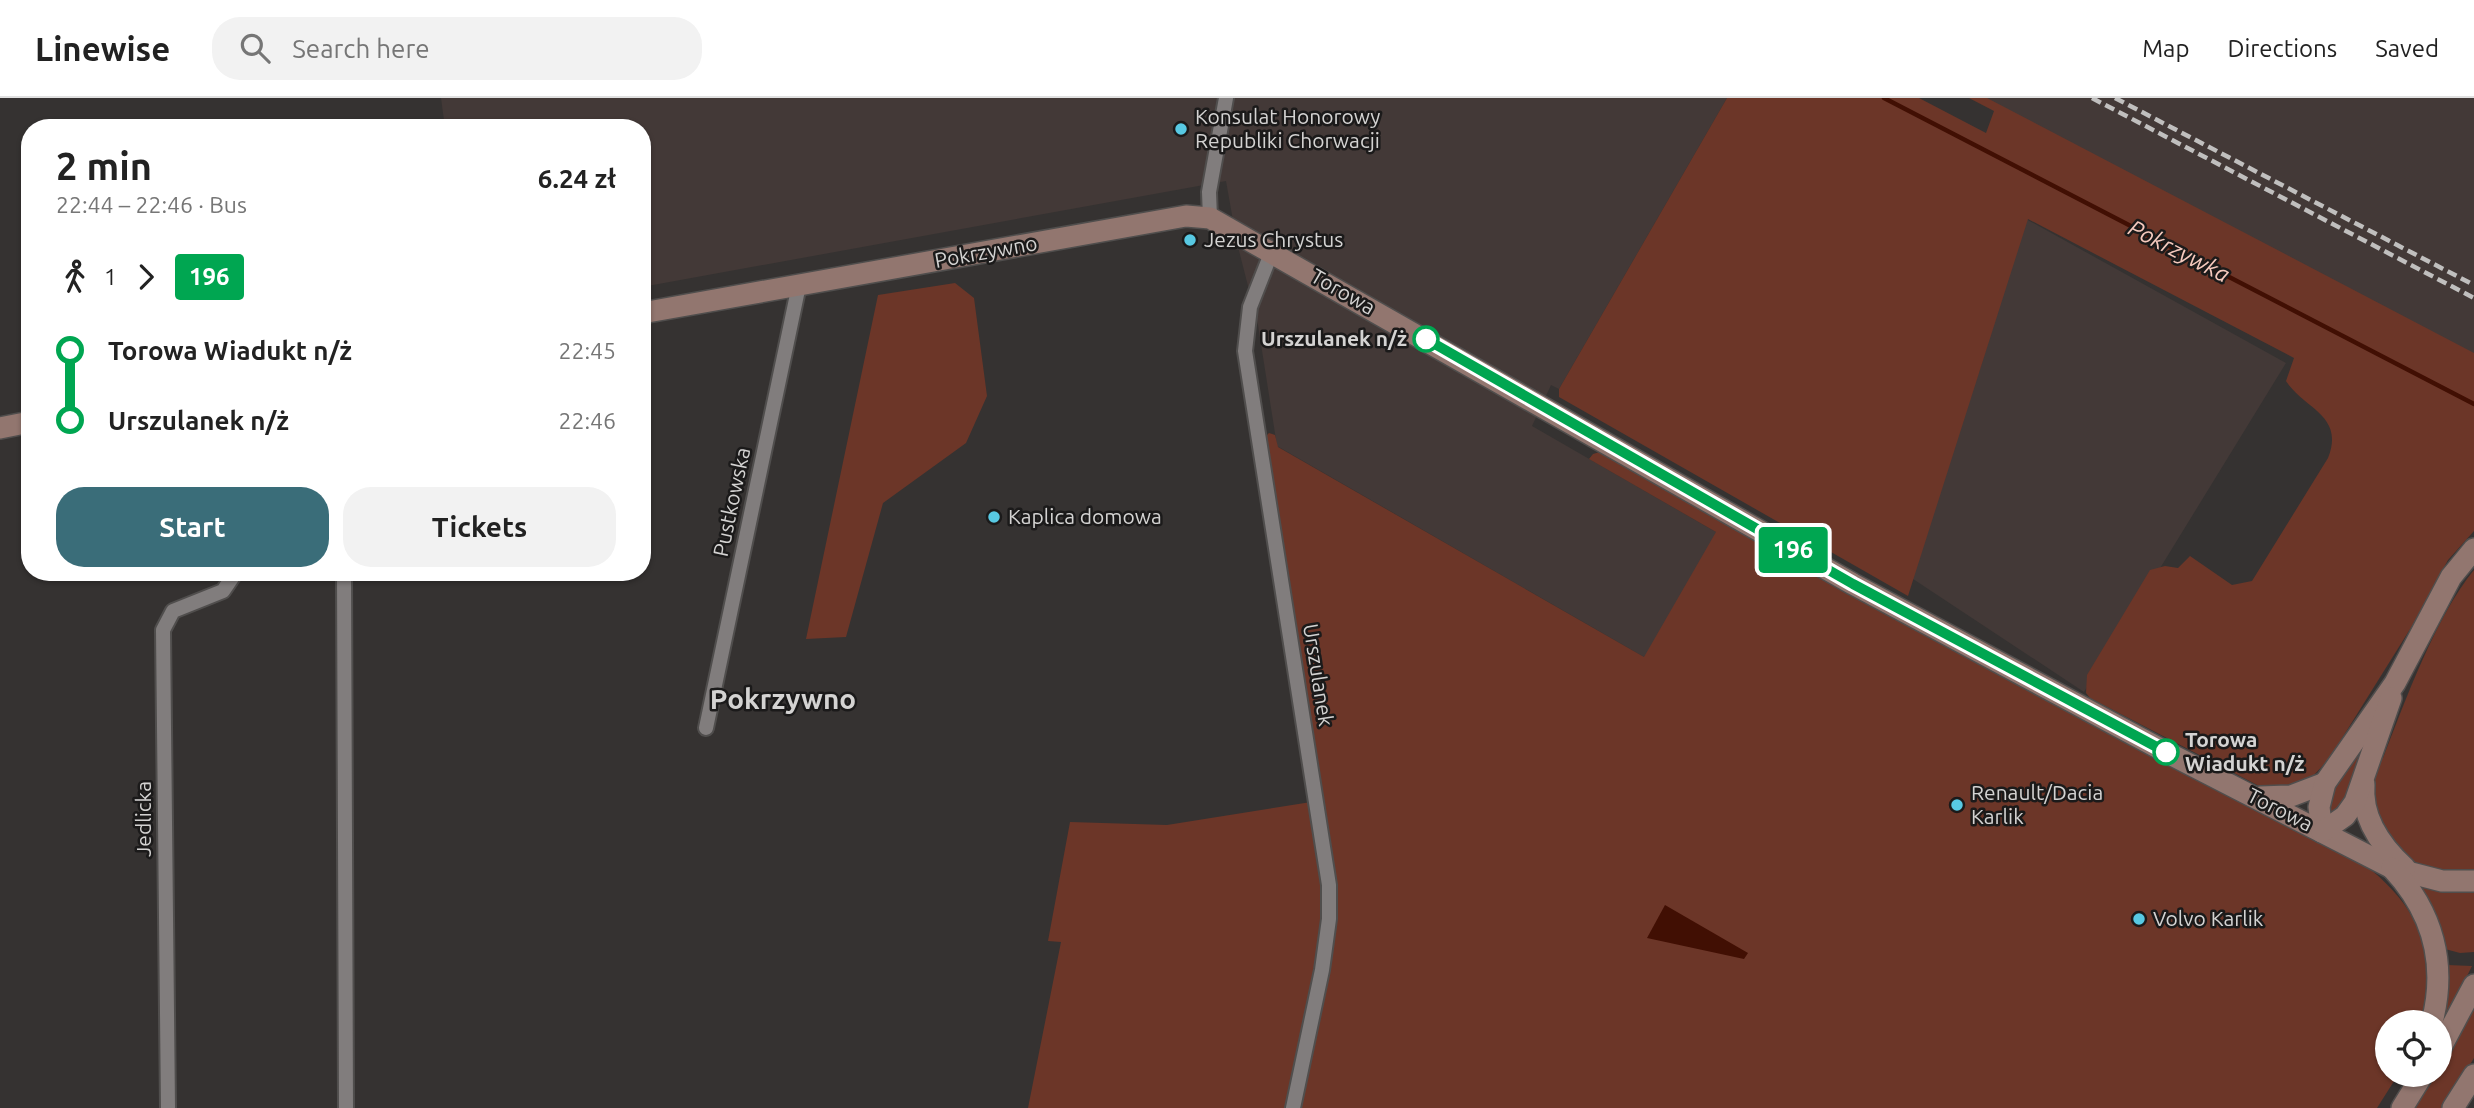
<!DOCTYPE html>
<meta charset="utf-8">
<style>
body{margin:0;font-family:Ubuntu,sans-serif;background:#f2f2f2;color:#222;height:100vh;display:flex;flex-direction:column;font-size:26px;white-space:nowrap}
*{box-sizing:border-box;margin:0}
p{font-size:23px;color:#767676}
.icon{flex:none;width:38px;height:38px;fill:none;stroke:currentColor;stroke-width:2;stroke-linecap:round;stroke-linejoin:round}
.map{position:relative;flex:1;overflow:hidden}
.sheet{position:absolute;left:21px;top:21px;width:630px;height:462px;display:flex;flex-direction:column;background:#fff;border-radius:28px;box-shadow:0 2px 5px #0004}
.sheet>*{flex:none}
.badge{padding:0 14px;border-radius:5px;font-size:24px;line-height:46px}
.controls{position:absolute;left:2375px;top:912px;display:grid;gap:14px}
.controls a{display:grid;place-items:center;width:77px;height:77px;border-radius:50%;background:#fff;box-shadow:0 2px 5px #0004;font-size:35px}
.map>.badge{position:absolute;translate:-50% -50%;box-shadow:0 0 0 4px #fff}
.legs{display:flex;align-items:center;gap:10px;height:77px;padding:0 35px;font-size:23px}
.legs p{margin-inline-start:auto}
.overview{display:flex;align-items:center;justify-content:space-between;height:119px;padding:0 35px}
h1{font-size:38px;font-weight:700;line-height:52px}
.primary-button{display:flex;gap:14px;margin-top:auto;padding:14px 35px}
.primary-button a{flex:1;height:80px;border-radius:28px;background:#3a6d79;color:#fff;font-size:28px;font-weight:700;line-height:80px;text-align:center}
.primary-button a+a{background:#f2f2f2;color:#222}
ul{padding:0 35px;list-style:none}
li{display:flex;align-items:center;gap:24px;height:70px;font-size:26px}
li i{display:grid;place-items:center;width:10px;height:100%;margin:0 9px;background:currentColor}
li i::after{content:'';width:18px;height:18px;margin:-9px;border:5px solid;border-radius:50%;background:#fff}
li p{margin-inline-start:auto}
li:first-child i{background:linear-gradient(#0000 50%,currentColor 0)}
li:last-child i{background:linear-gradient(currentColor 50%,#0000 0)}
header{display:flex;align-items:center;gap:42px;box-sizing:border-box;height:98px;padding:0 35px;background:#fff;border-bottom:2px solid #e0e0e0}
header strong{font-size:33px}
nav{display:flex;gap:38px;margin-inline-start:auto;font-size:24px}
.search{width:490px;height:63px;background:#f2f2f2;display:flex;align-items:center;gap:18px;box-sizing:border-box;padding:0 24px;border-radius:28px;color:#767676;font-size:26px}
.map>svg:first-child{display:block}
.built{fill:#433937}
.green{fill:#6c3628}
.water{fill:#410f03}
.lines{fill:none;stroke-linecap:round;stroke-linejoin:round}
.stream{stroke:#410f03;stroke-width:4.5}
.street-casing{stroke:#504e4d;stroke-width:18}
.secondary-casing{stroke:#504e4d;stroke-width:24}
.street{stroke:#817d7d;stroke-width:14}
.secondary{stroke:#92766f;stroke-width:21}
.rail{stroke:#c0bfbe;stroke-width:4.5;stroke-dasharray:10 5;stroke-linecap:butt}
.line-1-casing{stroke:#fff;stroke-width:16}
.line-1{stroke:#00a651;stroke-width:10}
.poi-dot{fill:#58c9e3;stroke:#1b1a1a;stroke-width:2.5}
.stop-1-dot{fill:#fff;stroke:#00a651;stroke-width:3.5}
.labels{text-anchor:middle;stroke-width:5;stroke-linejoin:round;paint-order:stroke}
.poi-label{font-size:21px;fill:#d4d3d2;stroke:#1b1a1a;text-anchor:start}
.street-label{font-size:21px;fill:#d4d3d2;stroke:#1b1a1a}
.stop-label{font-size:21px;font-weight:bold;fill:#d4d3d2;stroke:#1b1a1a;text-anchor:end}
.water-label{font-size:23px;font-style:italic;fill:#f6cabe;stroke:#1b1a1a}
.district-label{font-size:28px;font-weight:bold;fill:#d4d3d2;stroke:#1b1a1a}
</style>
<header>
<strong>Linewise</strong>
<div class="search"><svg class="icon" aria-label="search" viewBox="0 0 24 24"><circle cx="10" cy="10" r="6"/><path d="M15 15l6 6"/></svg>Search here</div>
<nav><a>Map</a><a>Directions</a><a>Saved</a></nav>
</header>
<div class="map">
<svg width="2474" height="1010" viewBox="0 0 2474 1010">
<rect width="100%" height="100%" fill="#353231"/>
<g class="built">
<polygon points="441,0 1727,0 1559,291 1551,287 1532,328 1716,434 2128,662 1644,559 1277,348 1258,227 1237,145 1226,83 642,189 642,30 445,30"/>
<polygon points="1980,0 2474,0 2474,260"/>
<polygon points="2026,121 2286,265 2084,594 1904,475 1979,274"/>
</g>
<g class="green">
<path d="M1727 0H1919L1986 35 1994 13 1969 0H1987L2474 255V433L2448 462 2412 528 2329 661 2313 678 2298 685 2281 689 2259 688 2090 600 2086 595 2087 577 2150 472 2165 468 2178 470 2190 458 2232 487 2252 483 2328 360C2345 317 2304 311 2286 283L2294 260 2028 121 1908 498 1559 299V291Z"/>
<polygon points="955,185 974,200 987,298 966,345 883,405 846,539 806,541 878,197"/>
<path d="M1269 335 1275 337 1278 349 1644 559 1716 434 1589 361 1593 356 1603 353 2364 766C2423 813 2434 851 2422 924H2387V976L2398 977 2396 980 2377 1010H1299L1332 854 1335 830 1333 767 1274 398 1266 338Z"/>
<path d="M2474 472V778L2453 779 2406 762 2387 742 2371 695 2379 658 2383 660C2405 603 2436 518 2474 472Z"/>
<polygon points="2358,651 2367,655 2337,719 2325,715 2326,704"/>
<polygon points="1311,704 1324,801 1320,855 1288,1010 1028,1010 1061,844 1048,843 1070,724 1167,727"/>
<polygon points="2411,782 2474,788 2474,854 2460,855 2445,851"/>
<polygon points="2447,867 2472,868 2445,922 2443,920"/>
<polygon points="2474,906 2474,960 2443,1010 2413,1010 2434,977 2440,976 2440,968"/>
</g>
<polygon class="water" points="1665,807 1748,855 1744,861 1647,840"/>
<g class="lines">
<polyline class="stream" points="1884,0 2474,306"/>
<defs>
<g id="street">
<polyline points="1210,120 1209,94 1226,0"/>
<polyline points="1272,153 1250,209 1245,253 1329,787 1329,821 1322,872 1293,1010"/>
<polyline points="344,474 346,1010"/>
<polyline points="706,630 799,187"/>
<polyline points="168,1010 163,532 173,513 223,493 236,474"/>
</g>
<g id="secondary">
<polyline points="642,215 1186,118 1210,120 1853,486 2166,654 2392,770 2442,783 2474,783"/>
<polyline points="0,330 30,324"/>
<path d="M2364 686C2361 720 2381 748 2405 770"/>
<polyline points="2260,699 2291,698 2325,685"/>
<polyline points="2322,734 2319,709 2325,685 2395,585 2451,479 2474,451"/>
<polyline points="2322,734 2345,718 2355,704 2391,600"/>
<path d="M2392 770C2433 814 2447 866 2432 924"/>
<polyline points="2440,951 2474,887"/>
<polyline points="2402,1010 2423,976"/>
<polyline points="2453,1010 2474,977"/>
</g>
</defs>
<use href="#street" class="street-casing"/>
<use href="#secondary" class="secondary-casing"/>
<use href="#street" class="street"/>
<use href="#secondary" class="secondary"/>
<g class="rail">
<polyline points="2092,0 2474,200"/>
<polyline points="2115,0 2474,187"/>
</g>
</g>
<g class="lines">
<defs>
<polyline id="line-1" points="1426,241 1853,486 2166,654"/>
</defs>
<use href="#line-1" class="line-1-casing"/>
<use href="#line-1" class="line-1"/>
</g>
<g class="poi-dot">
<circle cx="1181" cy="31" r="7"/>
<circle cx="1190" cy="142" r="7"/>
<circle cx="994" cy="419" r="7"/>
<circle cx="1957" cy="707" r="7"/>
<circle cx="2139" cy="821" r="7"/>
</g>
<g class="stop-1-dot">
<circle cx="1426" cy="241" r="12"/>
<circle cx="2166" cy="654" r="12"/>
</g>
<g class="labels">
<g class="poi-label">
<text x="1195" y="26">Konsulat Honorowy<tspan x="1195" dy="24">Republiki Chorwacji</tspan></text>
<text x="1204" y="149">Jezus Chrystus</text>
<text x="1008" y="426">Kaplica domowa</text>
<text x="1971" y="702">Renault/Dacia<tspan x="1971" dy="24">Karlik</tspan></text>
<text x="2153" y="828">Volvo Karlik</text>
</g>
<g class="street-label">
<text transform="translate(986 154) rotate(-10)" y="7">Pokrzywno</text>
<text transform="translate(1343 194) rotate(30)" y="7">Torowa</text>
<text transform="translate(732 404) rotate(-78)" y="7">Pustkowska</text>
<text transform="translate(1318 577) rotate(81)" y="7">Urszulanek</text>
<text transform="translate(2280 712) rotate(27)" y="7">Torowa</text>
<text transform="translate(144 721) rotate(-90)" y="7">Jedlicka</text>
</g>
<g class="stop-label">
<text x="1407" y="248">Urszulanek n/ż</text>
<text x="2185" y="649" text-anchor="start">Torowa<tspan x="2185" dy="24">Wiadukt n/ż</tspan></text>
</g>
<g class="water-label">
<text transform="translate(2179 153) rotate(27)" y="8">Pokrzywka</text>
</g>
<g class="district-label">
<text x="783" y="611">Pokrzywno</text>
</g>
</g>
</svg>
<div class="controls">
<a><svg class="icon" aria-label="locate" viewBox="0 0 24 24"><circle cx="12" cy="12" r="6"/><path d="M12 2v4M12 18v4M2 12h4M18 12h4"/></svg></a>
</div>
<b class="badge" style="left:1793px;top:452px;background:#00a651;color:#fff">196</b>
<section class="sheet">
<div class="overview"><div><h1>2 min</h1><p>22:44 – 22:46 · Bus</p></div><b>6.24 zł</b></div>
<div class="legs"><svg class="icon" aria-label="walk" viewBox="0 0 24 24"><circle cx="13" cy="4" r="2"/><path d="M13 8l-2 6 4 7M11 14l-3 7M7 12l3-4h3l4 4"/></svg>1<svg class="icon" aria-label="forward" viewBox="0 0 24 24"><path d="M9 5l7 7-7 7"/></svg><b class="badge" style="background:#00a651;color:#fff">196</b></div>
<ul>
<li><i style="color:#00a651"></i><b>Torowa Wiadukt n/ż</b><p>22:45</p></li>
<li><i style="color:#00a651"></i><b>Urszulanek n/ż</b><p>22:46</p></li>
</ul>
<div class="primary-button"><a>Start</a><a>Tickets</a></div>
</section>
</div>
